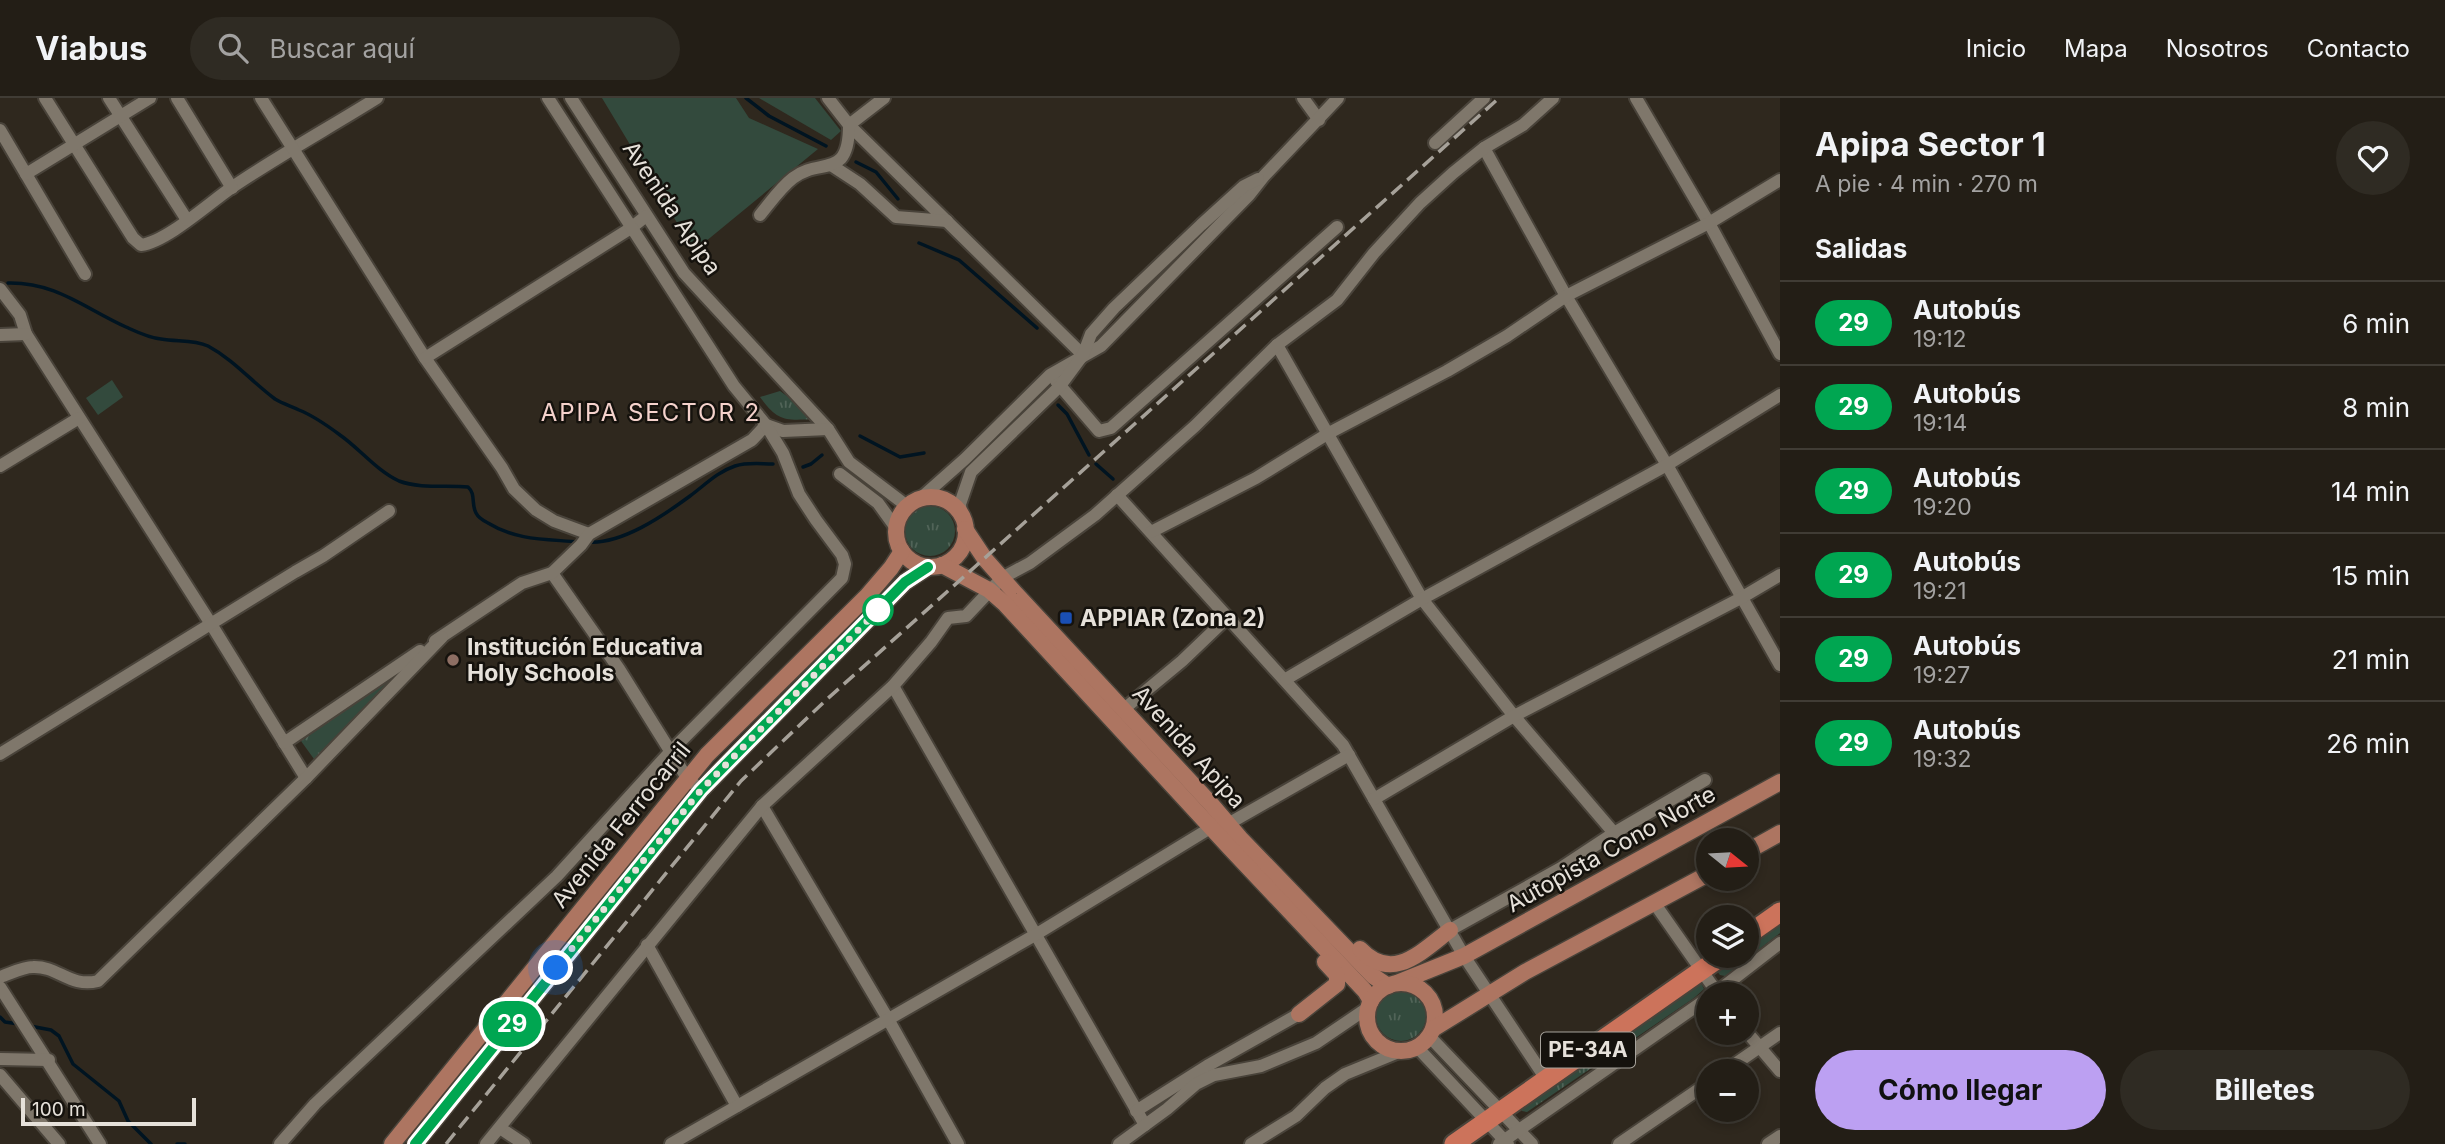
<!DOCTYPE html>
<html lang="es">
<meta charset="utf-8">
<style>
body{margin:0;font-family:Inter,sans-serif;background:#2f2b23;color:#f1f3f6;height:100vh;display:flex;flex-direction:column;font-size:26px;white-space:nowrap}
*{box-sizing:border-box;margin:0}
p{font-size:23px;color:#a3a2a1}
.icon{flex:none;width:38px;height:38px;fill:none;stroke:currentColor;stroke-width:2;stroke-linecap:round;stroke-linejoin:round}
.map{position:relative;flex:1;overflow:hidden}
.side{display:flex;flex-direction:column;background:#231e16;width:665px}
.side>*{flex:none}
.badge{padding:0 14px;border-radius:23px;font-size:24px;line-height:46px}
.needle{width:46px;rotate:108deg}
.controls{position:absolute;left:1696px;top:730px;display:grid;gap:14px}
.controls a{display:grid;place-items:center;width:63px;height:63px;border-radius:50%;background:#231e16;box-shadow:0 4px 10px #0003,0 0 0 2px #403c35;font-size:35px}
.scale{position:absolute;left:21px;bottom:18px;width:175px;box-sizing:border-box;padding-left:7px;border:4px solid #e6e1da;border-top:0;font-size:19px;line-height:24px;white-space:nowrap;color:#e6e1da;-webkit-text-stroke:5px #15120d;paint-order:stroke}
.you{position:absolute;width:35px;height:35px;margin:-18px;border:5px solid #fff;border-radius:50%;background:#1a73e8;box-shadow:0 0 0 10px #1a73e833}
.map>.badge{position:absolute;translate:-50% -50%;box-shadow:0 0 0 4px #fff}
h2{padding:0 35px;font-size:26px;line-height:63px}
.round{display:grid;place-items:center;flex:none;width:74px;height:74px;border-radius:37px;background:#2f2b23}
.head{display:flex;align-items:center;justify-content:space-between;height:119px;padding:0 35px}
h1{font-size:33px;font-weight:700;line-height:52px}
.cta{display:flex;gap:14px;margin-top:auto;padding:14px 35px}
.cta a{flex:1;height:80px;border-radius:42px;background:#bca0f2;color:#111;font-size:28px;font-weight:700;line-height:80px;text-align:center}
.cta a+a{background:#2f2b23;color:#f1f3f6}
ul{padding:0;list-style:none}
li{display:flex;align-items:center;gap:21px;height:84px;padding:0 35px;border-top:2px solid #403c35}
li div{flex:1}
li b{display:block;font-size:26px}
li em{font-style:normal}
li .badge{min-width:77px;font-weight:700;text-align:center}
header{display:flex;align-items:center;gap:42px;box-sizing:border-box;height:98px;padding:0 35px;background:#231e16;border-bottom:2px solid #403c35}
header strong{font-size:33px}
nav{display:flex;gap:38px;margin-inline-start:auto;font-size:24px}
.search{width:490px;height:63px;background:#2f2b23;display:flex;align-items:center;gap:18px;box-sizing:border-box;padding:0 24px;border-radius:38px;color:#a3a2a1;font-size:26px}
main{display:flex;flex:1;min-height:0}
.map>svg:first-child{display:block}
.grass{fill:url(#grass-tufts)}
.park{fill:#334a3d}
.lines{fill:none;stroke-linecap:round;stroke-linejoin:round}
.stream{stroke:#001421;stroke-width:3.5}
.minor-casing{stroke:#49433a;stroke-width:16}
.major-casing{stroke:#49433a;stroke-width:19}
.highway-casing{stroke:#49433a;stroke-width:23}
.minor{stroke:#7f776b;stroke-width:12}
.major{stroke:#ad7561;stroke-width:16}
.highway{stroke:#cc735b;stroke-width:19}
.rail{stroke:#a6a199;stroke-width:3.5;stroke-dasharray:14 7;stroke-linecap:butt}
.line-casing{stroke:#fff;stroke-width:16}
.line{stroke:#00a651;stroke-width:10}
.walk{stroke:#e6e1da;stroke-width:7;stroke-dasharray:0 12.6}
.stop-dot{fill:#fff;stroke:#00a651;stroke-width:3.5}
.transit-dot{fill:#1a4fb4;stroke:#15120d;stroke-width:2.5}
.education-dot{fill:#8d6e63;stroke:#15120d;stroke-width:2.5}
.labels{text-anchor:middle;stroke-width:5;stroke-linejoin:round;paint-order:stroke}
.shield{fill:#15120d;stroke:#a7a39c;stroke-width:2}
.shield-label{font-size:21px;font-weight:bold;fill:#e6e1da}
.street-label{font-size:23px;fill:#e6e1da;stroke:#15120d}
.poi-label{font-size:23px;font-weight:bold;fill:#e6e1da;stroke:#15120d;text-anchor:start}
.neighbourhood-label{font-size:24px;letter-spacing:2px;fill:#f5d2cc;stroke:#15120d}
</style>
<header>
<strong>Viabus</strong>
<div class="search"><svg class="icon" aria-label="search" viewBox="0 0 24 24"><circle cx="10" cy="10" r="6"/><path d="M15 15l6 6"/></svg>Buscar aquí</div>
<nav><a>Inicio</a><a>Mapa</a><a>Nosotros</a><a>Contacto</a></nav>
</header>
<main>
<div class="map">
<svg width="1780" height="1046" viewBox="0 0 1780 1046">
<defs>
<pattern id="grass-tufts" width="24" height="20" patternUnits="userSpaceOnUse" patternTransform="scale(1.75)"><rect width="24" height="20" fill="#334a3d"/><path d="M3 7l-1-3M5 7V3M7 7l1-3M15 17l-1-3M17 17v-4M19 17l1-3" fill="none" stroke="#516458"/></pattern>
</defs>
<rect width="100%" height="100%" fill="#2f281e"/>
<g class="grass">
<path d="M780 293C793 303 805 309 816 321 786 322 779 325 760 299Z"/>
<circle cx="930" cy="433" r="25"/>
<polygon points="399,575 314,661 301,643"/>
<polygon points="1780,822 1780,835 1725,878 1720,877 1716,872 1734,858 1746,858 1747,848"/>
<polygon points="1700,883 1704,891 1694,900 1527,1014 1522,1013 1521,1009"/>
<circle cx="1401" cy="918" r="25"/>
</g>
<g class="park">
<polygon points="602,0 736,0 749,20 818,51 694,153"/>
<polygon points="759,0 815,0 841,33 831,42"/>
<polygon points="112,282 123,299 98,317 86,300"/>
</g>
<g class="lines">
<g class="stream">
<polyline points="746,0 769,18 826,48"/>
<polyline points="856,64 876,74 898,101"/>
<polyline points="919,145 959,162 1037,230"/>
<path d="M8 185C56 184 84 210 126 229 137 234 149 240 161 241 177 244 193 241 208 248 234 262 252 284 275 301 283 306 291 308 299 312 314 318 328 328 340 337 360 351 377 373 399 383 420 391 447 387 468 389 476 396 471 406 476 415 478 419 484 423 488 425 517 443 547 441 579 444"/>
<polyline points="1058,307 1067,316 1089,357"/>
<polyline points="860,338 900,359 924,355"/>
<polyline points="1096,366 1113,381"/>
<polyline points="803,369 811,366 822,357"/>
<path d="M587 444C621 447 663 418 690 398 705 387 717 374 735 368 748 364 760 366 773 366"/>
<polyline points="0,919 5,924 19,926"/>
<polyline points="30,928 51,932 59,938 73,966 119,1003 128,1023 151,1046"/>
<polyline points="177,1046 185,1046"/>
</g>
<defs>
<g id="minor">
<path d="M45 0 133 140 141 147C166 144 208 106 231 90 278 58 329 30 377 0"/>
<polyline points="109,0 187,122"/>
<polyline points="177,0 232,90"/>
<polyline points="261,0 425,260 502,370 514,391 536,412 554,423 589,436"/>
<polyline points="571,0 684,175 828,331 849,364 907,408"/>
<polyline points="828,0 849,27 1083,257"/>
<polyline points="1303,0 1319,22"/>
<polyline points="1636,0 1709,125 1780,256"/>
<polyline points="0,32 85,176"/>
<polyline points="1435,45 1484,0"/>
<polyline points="1484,50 1566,198 1667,367 1780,567"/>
<polyline points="831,67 860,86 896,119 947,123"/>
<polyline points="26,76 150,0"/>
<path d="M760 117C770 105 780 90 793 80 820 59 849 83 849 27L884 0"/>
<polyline points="0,191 20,217 26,236 211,526 306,680"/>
<polyline points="0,237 26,236"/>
<polyline points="1277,247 1422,501 1514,618 1614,735"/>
<polyline points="425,260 631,130 646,118"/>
<polyline points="1056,283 1099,333 1111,330 1337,129"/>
<polyline points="766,327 783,333 828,331"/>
<polyline points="0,368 79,320"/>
<polyline points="840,376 878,405 896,430"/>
<polyline points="1117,397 1343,647 1464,858 1546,981"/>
<polyline points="921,400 965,361 1050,277 1101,248 1249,97 1264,78 1338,0"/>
<polyline points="961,417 960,406 971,374 1060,288 1083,257 1091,236 1114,210 1201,127 1244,88 1258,81"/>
<polyline points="1151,434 1256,380 1329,335 1447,273 1507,238 1566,198 1709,125 1780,82"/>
<polyline points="552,475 619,571 687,680 701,692"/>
<polyline points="435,543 522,485 552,475 581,447 589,436 752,342 766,327"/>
<polyline points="1286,581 1422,501 1667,367 1780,297"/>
<polyline points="893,588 1145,1027"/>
<polyline points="1124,611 1182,563 1228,519"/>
<polyline points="284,645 420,553"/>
<polyline points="0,656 295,474 323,458 389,413"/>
<polyline points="1374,701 1514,618 1741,500 1780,477"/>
<polyline points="762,708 888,921 958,1046"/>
<polyline points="1228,726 1349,657"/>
<polyline points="1655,806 1718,896"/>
<polyline points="1450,832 1561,770 1614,735 1705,682"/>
<polyline points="647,847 737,1008"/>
<path d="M0 879C10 876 22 869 33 869 58 868 70 890 98 883L306 680 442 539"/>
<polyline points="0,889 100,1046"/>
<polyline points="1714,896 1780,845"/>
<polyline points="1746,933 1780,973"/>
<polyline points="1429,938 1532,1046"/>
<polyline points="1417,949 1508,1046"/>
<polyline points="0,961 49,962"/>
<polyline points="1725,973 1780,935"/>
<polyline points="0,977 59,1046"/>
<polyline points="1136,1013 1207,968 1299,916"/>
<polyline points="500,1030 524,1046"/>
<polyline points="280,1046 315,1006 557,778 671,653 842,480 845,466 842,457 816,422 799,396 783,355 766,327 734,288 548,0"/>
<polyline points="486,1046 762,708 893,588 931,544 948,520 966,518 1002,480 1030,465 1095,417 1195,328 1277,247 1337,202 1374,155 1420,105 1453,75 1484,50 1523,27 1553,0"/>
<polyline points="671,1046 1035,837 1212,729"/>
<polyline points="1119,1046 1167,1011 1196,986 1214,977 1261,968 1316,945 1369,909"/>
<polyline points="1251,1046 1296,1018 1325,990 1345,976 1401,953"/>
<polyline points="1499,1046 1708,900"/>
<polyline points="1619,1046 1708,985"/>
<polyline points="1768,1046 1780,1038"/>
</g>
<g id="major">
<circle cx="931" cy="434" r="35"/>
<polyline points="965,431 985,461 1016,496 1211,706 1240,740 1373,878 1388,888"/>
<polyline points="942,467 989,492 1005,506 1230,750 1365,893 1371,903"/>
<polyline points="1746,754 1780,735"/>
<path d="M1360 851C1392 885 1420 855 1450 832"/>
<polyline points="1397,885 1464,858 1780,684"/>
<circle cx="1401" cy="919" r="34"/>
<polyline points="1299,916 1337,886 1337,877 1325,864"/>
<polyline points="1433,931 1525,874 1708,776"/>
<polyline points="392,1046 707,657 867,498 891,470 902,453"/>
<polyline points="415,1046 701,692 905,484 928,469"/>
</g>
<g id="highway">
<polyline points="1746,838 1780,814"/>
<polyline points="1454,1046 1722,858"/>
</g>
</defs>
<use href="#minor" class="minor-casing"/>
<use href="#major" class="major-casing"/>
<use href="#highway" class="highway-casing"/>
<use href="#minor" class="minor"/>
<use href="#major" class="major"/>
<use href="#highway" class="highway"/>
<polyline class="rail" points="446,1046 741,683 825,603 1499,0"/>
</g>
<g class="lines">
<defs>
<polyline id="line" points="415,1046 701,692 905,484 928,469"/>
</defs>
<use href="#line" class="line-casing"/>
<use href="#line" class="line"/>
<polyline class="walk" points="556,870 701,692 878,512"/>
</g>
<circle class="stop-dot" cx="878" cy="512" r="14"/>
<rect class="transit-dot" x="1059" y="513" width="14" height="14" rx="3.5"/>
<circle class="education-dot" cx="453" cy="562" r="7"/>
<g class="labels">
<rect class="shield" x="1541" y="934.5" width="94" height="35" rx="5"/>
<g class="shield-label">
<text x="1588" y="959">PE-34A</text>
</g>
<g class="street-label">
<text transform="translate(672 110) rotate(56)" y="8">Avenida Apipa</text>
<text transform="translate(1189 649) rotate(48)" y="8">Avenida Apipa</text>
<text transform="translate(621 727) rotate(-51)" y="8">Avenida Ferrocarril</text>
<text transform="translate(1611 751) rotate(-29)" y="8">Autopista Cono Norte</text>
</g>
<g class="poi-label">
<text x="1080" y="528">APPIAR (Zona 2)</text>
<text x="467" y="557">Institución Educativa<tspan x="467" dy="26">Holy Schools</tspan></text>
</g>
<g class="neighbourhood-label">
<text x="651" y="323">APIPA SECTOR 2</text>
</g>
</g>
</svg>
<div class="controls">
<a><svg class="needle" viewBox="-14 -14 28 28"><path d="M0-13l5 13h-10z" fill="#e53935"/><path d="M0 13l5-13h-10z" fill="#a3a2a1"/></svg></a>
<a><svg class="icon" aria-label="layers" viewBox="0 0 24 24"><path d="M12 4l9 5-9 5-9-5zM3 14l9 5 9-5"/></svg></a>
<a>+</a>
<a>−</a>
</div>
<div class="scale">100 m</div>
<div class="you" style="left:556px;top:870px"></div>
<b class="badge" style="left:512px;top:926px;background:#00a651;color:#fff">29</b>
</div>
<section class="side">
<div class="head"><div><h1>Apipa Sector 1</h1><p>A pie · 4 min · 270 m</p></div><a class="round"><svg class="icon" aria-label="heart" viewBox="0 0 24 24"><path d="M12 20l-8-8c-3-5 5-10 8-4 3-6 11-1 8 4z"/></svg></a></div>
<h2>Salidas</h2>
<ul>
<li><span class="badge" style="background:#00a651;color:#fff">29</span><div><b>Autobús</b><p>19:12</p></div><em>6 min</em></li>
<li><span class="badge" style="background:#00a651;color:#fff">29</span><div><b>Autobús</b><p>19:14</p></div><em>8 min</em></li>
<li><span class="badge" style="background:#00a651;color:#fff">29</span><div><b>Autobús</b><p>19:20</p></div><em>14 min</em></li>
<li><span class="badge" style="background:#00a651;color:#fff">29</span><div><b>Autobús</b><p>19:21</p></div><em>15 min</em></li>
<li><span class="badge" style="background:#00a651;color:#fff">29</span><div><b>Autobús</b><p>19:27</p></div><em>21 min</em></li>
<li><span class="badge" style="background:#00a651;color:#fff">29</span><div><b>Autobús</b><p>19:32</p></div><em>26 min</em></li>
</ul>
<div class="cta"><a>Cómo llegar</a><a>Billetes</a></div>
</section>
</main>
